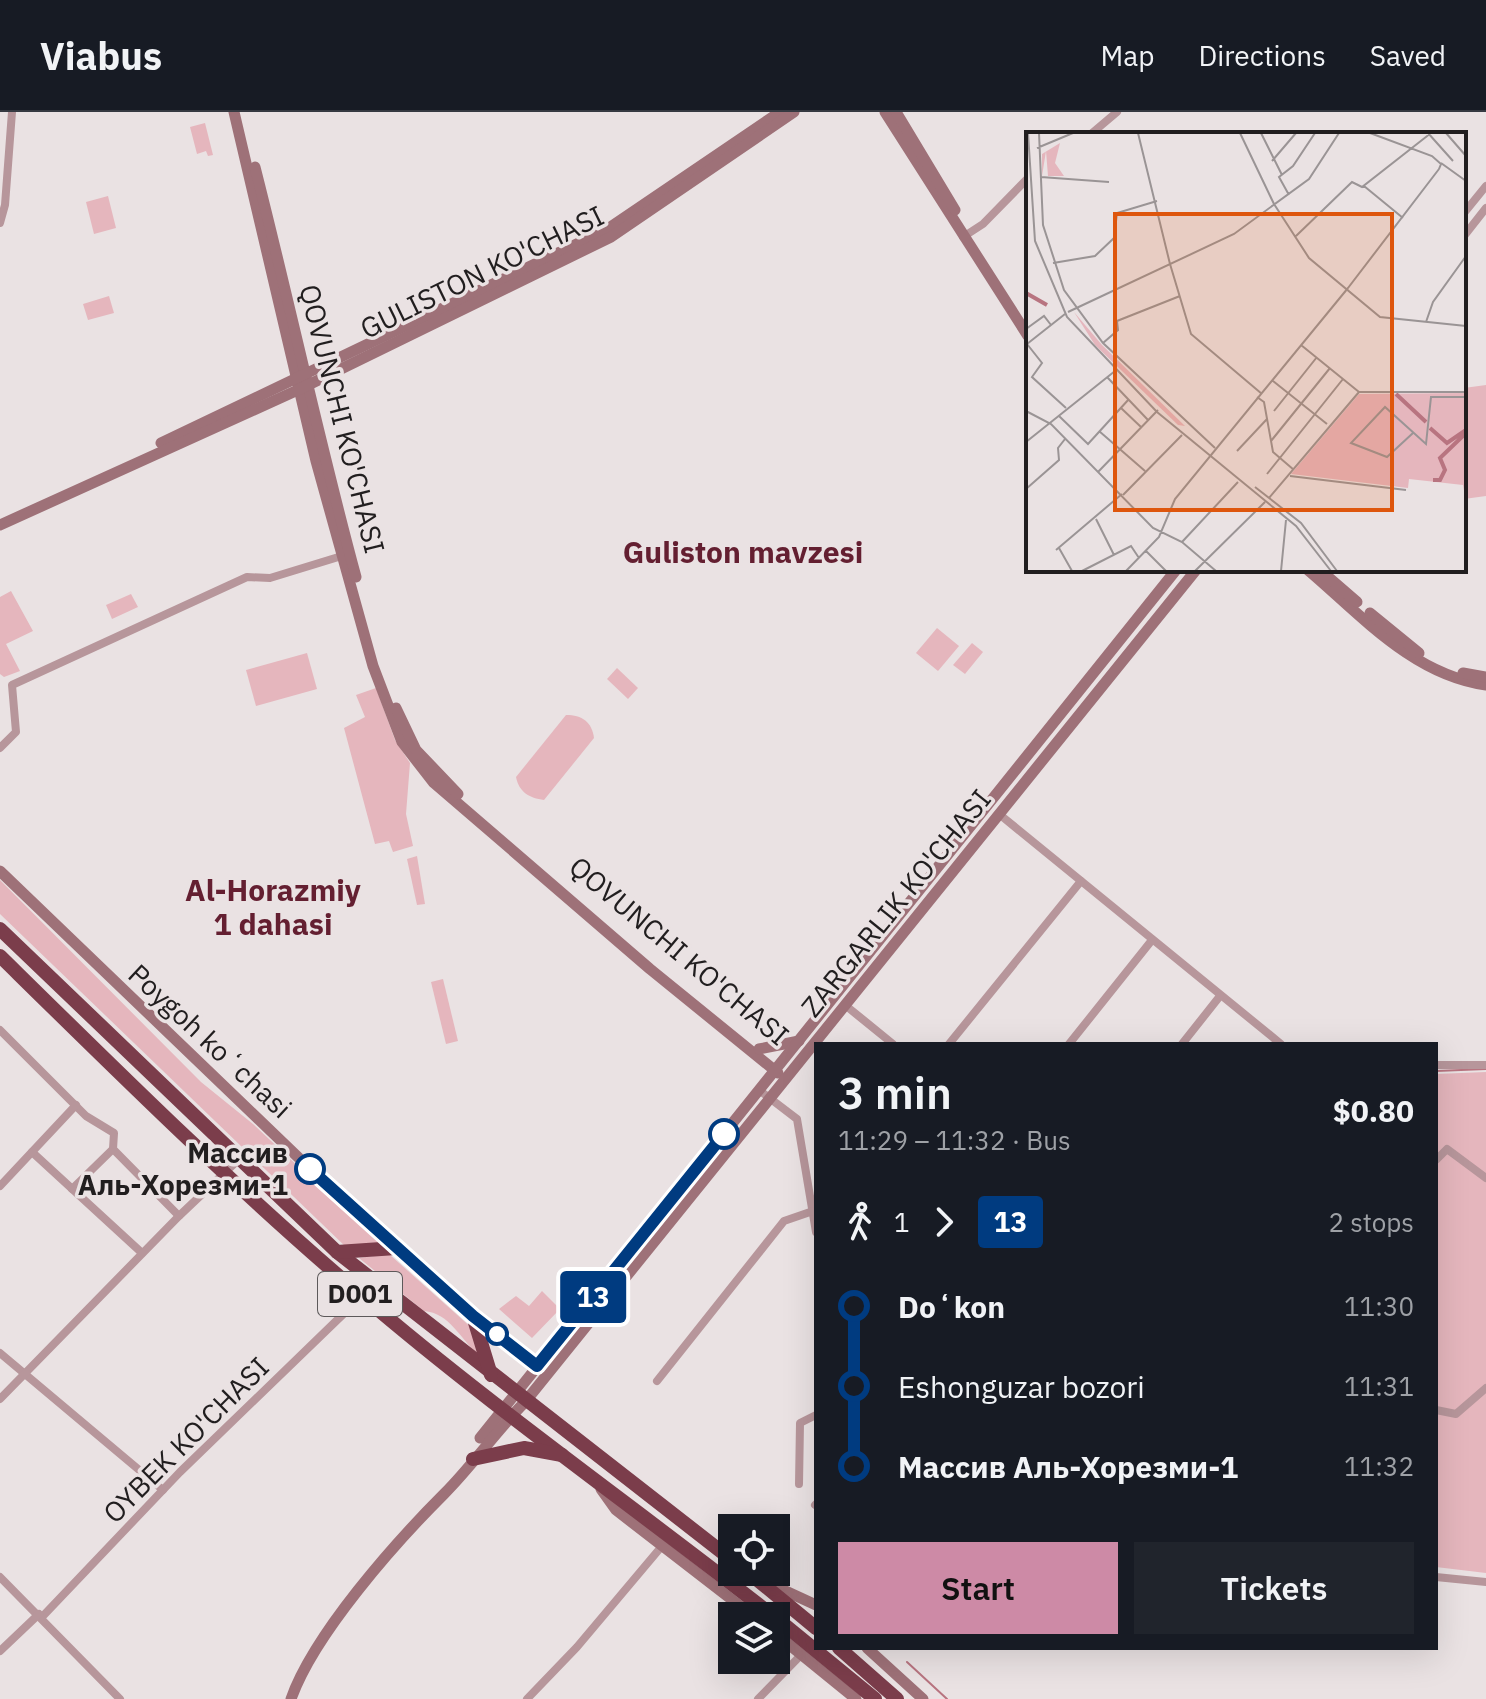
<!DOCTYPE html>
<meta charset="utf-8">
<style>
body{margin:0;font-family:"IBM Plex Sans",sans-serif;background:#20242c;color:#f1f3f6;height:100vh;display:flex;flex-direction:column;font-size:30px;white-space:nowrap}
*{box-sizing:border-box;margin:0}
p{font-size:26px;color:#9ea1a6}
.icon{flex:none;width:44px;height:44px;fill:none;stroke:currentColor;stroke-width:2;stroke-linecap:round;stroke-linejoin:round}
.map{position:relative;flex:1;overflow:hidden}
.sheet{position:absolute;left:814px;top:930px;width:624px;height:608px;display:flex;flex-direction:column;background:#171b24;border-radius:0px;box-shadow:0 8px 32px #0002}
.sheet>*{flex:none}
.badge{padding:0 16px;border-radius:6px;font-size:28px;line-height:52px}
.tools{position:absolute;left:718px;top:1402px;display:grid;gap:16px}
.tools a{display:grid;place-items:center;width:72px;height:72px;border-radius:0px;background:#171b24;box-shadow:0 8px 32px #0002;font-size:40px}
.map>.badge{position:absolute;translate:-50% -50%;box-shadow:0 0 0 4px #fff}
.legs{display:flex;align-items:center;gap:12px;height:88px;padding:0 24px;font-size:26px}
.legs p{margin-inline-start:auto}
.summary{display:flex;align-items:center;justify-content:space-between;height:136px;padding:0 24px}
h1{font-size:44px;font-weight:600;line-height:60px}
.primary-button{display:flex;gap:16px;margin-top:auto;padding:16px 24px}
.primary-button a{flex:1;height:92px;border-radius:0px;background:#cd8aa6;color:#111;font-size:32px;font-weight:600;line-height:92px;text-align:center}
.primary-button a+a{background:#20242c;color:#f1f3f6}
ul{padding:0 24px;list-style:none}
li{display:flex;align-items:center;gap:28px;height:80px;font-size:30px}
li i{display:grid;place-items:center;width:12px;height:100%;margin:0 10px;background:currentColor}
li i::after{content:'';width:20px;height:20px;margin:-10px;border:6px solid;border-radius:50%;background:#171b24}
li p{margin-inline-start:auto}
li:first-child i{background:linear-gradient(#0000 50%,currentColor 0)}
li:last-child i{background:linear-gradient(currentColor 50%,#0000 0)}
header{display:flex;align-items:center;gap:48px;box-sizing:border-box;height:112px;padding:0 40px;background:#171b24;border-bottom:2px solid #363941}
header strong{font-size:38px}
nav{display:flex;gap:44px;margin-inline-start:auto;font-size:28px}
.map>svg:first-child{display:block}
.green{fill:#e5b6bd}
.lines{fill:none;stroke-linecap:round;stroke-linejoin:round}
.stream{stroke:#b87480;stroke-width:2}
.street{stroke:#b7969b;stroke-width:8}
.secondary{stroke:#9e7178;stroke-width:11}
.highway{stroke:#7b3d4b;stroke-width:14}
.line-1-casing{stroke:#fff;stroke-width:18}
.line-1{stroke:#003b80;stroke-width:12}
.stop-1-dot{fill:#fff;stroke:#003b80;stroke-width:4}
.labels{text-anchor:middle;stroke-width:7;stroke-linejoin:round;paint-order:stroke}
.shield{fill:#eae2e3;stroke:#5d595a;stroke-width:2}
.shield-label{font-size:26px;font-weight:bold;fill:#211e1f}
.street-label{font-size:28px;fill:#211e1f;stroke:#eae2e3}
.stop-label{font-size:28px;font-weight:bold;fill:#211e1f;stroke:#eae2e3;text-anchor:end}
.neighbourhood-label{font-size:30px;font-weight:bold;fill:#641f31;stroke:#eae2e3}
.inset-river{fill:none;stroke:#b87480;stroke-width:4}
.inset-road{fill:none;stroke:#9a9495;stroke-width:2}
.view{fill:#de560d;fill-opacity:0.15;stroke:#de560d;stroke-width:4}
.inset-edge{fill:none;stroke:#211e1f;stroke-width:4}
</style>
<header>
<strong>Viabus</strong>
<nav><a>Map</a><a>Directions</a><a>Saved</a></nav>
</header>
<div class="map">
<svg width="1486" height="1587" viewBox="0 0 1486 1587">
<rect width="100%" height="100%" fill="#eae2e3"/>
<g class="green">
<polygon points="205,11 213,43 208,44 206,39 197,42 190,15"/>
<polygon points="108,84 116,116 94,122 86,90"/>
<polygon points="109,184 114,201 88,208 83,192"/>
<polygon points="1486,273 1486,384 1464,387 1464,276"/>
<polygon points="11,479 33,519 6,532 20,559 4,565 0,562 0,485"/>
<polygon points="131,482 138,495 112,507 106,493"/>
<polygon points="937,516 959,534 938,559 916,541"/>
<polygon points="972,531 983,540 965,562 953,553"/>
<polygon points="307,541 317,577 256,594 246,558"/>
<polygon points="617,556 638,576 628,587 607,567"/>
<polygon points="376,576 395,628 410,651 406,702 413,734 393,740 389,729 375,732 344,616 365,605 356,583"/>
<path d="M566 603C582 603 592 610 594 626L544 688C529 686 519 680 516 665Z"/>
<polygon points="417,744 425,792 417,793 407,747"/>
<polygon points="0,768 201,970 253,1012 379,1130 378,1134 347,1136 0,802"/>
<polygon points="443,867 458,929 446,932 431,870"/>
<polygon points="1486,960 1486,1461 1436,1455 1436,962"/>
<path d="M389 1142 473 1217 478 1242C460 1227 450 1201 424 1199L359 1146Z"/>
<polygon points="542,1179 560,1197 532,1226 499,1197 516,1184 529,1194"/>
</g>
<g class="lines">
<g class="stream">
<polyline points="1436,959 1486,957"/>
<polyline points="907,1550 947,1587"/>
</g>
<g class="street">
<polyline points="1091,22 1117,0"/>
<polyline points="1464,101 1486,74"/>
<polyline points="0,111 5,93 12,0"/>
<polyline points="1464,124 1486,96"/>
<polyline points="963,125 983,112 1028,66"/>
<polyline points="0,636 16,620 12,573 247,465 270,466 345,443"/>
<polyline points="999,702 1281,932"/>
<polyline points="845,893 893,932"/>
<polyline points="0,918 86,1004 114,1021 113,1037 179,1104"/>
<polyline points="949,932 1081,769"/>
<polyline points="1069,932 1152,828"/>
<polyline points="1182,932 1220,884"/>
<polyline points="1436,953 1486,953"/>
<polyline points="759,978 797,1007 816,1120"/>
<polyline points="32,1040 142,1141"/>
<polyline points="1436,1048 1447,1037 1486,1066"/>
<polyline points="0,1074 76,993"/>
<polyline points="72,1077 113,1037"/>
<polyline points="0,1241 163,1378"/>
<polyline points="657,1269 784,1109 813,1099"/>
<polyline points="0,1287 179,1104 237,1049"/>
<polyline points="1436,1298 1456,1302 1486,1276"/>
<polyline points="799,1372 800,1311 816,1303"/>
<polyline points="815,1393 816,1392"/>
<polyline points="0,1465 120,1587"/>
<polyline points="1436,1465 1486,1470"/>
<polyline points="42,1505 180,1360 362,1184"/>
<polyline points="0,1539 39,1502"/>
<polyline points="527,1587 577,1535 662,1434"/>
<polyline points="758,1587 802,1542"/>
</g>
<g class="secondary">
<polyline points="234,0 316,349 373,554 402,630 433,670 650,857 778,961"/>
<polyline points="885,0 1028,224"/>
<polyline points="896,0 955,98"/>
<path d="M255 55C290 192 319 329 356 465"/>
<polyline points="161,331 606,118 780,0"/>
<polyline points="0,413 300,277 611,125 794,0"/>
<path d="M1308 458C1361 503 1413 563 1486 573"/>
<polyline points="1320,458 1357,490"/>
<polyline points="1370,501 1419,541"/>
<polyline points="1463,561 1486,565"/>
<polyline points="396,596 416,638 458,682"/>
<polyline points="0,759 354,1099 473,1204 537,1254"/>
<polyline points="759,937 799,929"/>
<polyline points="480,1326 1176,458"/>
<polyline points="601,1377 616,1398 753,1504"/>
<polyline points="766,1470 816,1493"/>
<polyline points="776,1522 856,1587"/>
<polyline points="867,1536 923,1587"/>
<path d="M291 1587C314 1522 395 1431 444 1382 473 1353 496 1319 525 1290L1196 458"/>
</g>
<g class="highway">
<polyline points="0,817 337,1140 732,1448"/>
<path d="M0 844C118 960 236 1077 362 1184 494 1297 637 1397 773 1504"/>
<polyline points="337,1140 396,1136"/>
<polyline points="473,1204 491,1263"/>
<polyline points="473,1347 524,1336 562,1343"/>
<polyline points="748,1460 816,1516"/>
<polyline points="776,1506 875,1587"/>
<polyline points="839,1536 897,1587"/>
</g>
</g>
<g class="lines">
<defs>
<polyline id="line-1" points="310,1057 473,1204 537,1254 724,1022"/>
</defs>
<use href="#line-1" class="line-1-casing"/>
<use href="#line-1" class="line-1"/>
</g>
<g class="stop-1-dot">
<circle cx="724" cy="1022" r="14"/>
<circle cx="310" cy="1057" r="14"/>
<circle cx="497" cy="1222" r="10"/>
</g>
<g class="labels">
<rect class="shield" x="318" y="1160" width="84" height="44" rx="6"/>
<g class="shield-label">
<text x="360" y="1191">D001</text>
</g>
<g class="street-label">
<text transform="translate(482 160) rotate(-26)" y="10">GULISTON KO'CHASI</text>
<text transform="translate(342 307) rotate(76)" y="10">QOVUNCHI KO'CHASI</text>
<text transform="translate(896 791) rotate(-51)" y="10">ZARGARLIK KO'CHASI</text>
<text transform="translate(679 839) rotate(40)" y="10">QOVUNCHI KO'CHASI</text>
<text transform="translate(210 929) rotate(43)" y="10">Poygoh koʻchasi</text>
<text transform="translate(186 1328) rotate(-45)" y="10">OYBEK KO'CHASI</text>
</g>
<g class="stop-label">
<text x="288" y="1051">Массив<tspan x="288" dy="32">Аль-Хорезми-1</tspan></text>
</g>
<g class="neighbourhood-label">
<text x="743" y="451">Guliston mavzesi</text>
<text x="273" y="789">Al-Horazmiy<tspan x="273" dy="34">1 dahasi</tspan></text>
</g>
</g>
<g transform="translate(1026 20)">
<rect width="440" height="440" fill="#eae2e3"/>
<path d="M34 11 29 31 38 44H22L20 19 16 44V22ZM48 180 76 213 159 294 152 293 69 213ZM440 261V370L437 353 383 347 382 356 265 342 333 262Z" fill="#e5b6bd"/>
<path class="inset-river" d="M0 161 21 173M370 262 400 290M404 296 421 311 440 298M407 348H414L419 338 414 326 440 301"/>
<path class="inset-road" d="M2 1 9 109 41 185 131 280 270 394 305 439M13 1 17 93 38 158 77 211 189 316M112 1 144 132M214 1 248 72M235 1 256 43M344 1 406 24 415 32 413 37M402 1 427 29M420 1 440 24M11 16 47 1M246 29 270 1M415 31 440 49M15 45 83 50M338 54 377 86M263 63 253 45 267 34 289 1M248 72 283 126 354 185 440 194M270 104 326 50 336 55 405 1M27 131 69 124 88 106 91 81 131 69M144 132 165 202 236 262M322 156 413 37M42 180 208 102 283 47 313 1M400 190 407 170 440 124M0 197 18 184 25 193M77 211 92 198 91 189 154 164M1 212 16 231 6 245 40 276M1 212 39 182M275 213 333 260M81 245 122 288M247 249 301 292M333 260H440M231 265 238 270 247 320 268 338M95 276 115 295M0 279 25 292 127 396 156 410 190 439M248 279 291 225M33 284 62 312 103 267M73 299 119 339M387 301 361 325 325 311 359 275 400 312 405 265H440M245 309 304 236M0 310 89 239M211 319 241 287M72 340 132 278M241 342 317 247M264 344 380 358M229 355 275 391 311 439M0 357 33 328 32 316 39 307M97 363 156 303M243 366 333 260M70 387 88 423M156 410 212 350M33 416 46 439M30 418 96 362M120 419 140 439M56 439 105 414 113 426M100 439 133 405 149 367 322 156M169 439 239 370M255 439 260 388"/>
<path class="view" d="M89 82H366V378H89Z"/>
<rect width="440" height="440" class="inset-edge"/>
</g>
</svg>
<div class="tools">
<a><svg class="icon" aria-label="locate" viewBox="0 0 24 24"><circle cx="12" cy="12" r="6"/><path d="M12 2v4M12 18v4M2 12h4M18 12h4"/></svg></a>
<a><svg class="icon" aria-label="layers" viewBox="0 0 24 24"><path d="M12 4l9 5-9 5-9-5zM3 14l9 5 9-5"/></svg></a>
</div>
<b class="badge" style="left:593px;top:1185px;background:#003b80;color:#fff">13</b>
<section class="sheet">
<div class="summary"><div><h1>3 min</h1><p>11:29 – 11:32 · Bus</p></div><b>$0.80</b></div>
<div class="legs"><svg class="icon" aria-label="walk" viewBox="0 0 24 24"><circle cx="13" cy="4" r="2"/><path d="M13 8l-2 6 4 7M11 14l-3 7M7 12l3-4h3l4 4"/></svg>1<svg class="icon" aria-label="forward" viewBox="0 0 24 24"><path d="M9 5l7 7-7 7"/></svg><b class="badge" style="background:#003b80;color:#fff">13</b><p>2 stops</p></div>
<ul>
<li><i style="color:#003b80"></i><b>Doʻkon</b><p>11:30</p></li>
<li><i style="color:#003b80"></i><span>Eshonguzar bozori</span><p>11:31</p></li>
<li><i style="color:#003b80"></i><b>Массив Аль-Хорезми-1</b><p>11:32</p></li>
</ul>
<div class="primary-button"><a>Start</a><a>Tickets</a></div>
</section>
</div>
